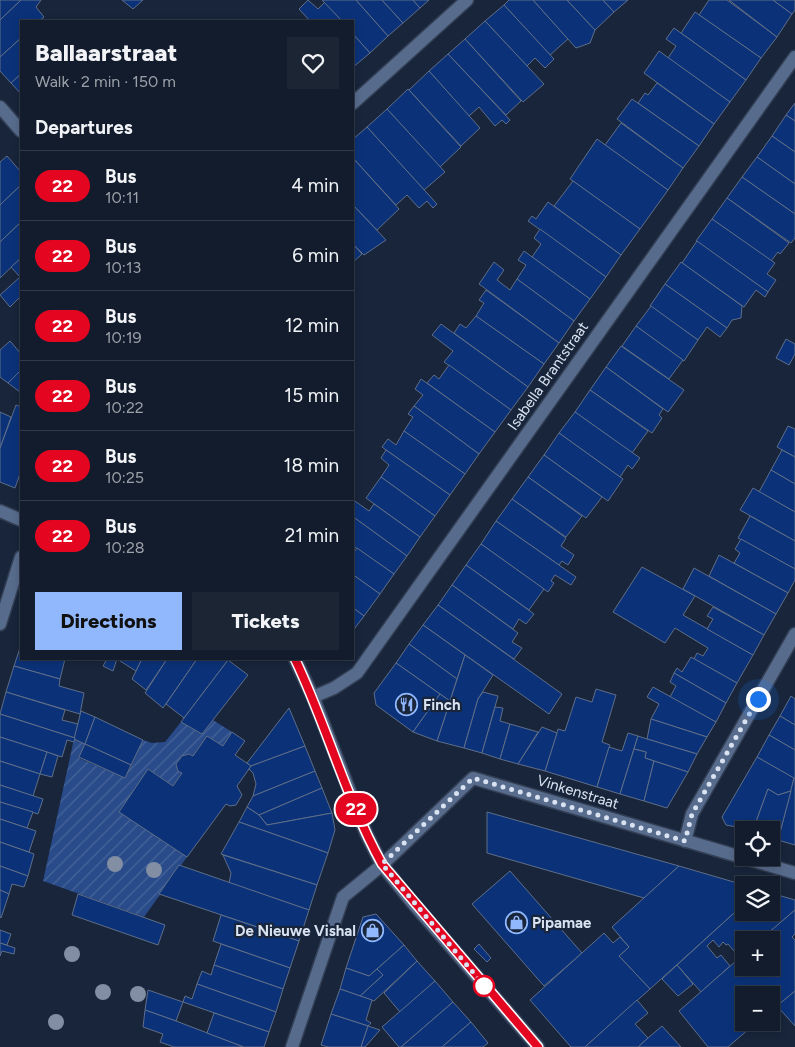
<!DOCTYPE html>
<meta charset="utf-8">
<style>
body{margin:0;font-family:Figtree,sans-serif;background:#1b2534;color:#f1f3f6;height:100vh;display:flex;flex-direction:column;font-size:19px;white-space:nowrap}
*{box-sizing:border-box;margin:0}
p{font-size:16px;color:#9ca1a9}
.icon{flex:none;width:28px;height:28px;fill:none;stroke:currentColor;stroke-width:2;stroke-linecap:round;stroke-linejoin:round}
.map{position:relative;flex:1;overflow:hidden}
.details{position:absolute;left:20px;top:20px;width:334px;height:640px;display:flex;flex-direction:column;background:#121c2c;border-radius:0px;box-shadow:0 2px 8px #0003,0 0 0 1px #313a48}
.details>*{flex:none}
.badge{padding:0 10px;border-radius:16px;font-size:18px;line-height:32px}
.tools{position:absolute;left:735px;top:821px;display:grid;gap:10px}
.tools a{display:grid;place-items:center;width:45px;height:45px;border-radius:0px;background:#121c2c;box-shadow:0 2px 8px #0003,0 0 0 1px #313a48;font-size:25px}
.you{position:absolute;width:25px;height:25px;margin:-12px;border:4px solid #fff;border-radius:50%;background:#1a73e8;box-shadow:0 0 0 8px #1a73e833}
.map>.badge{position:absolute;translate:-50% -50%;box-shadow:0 0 0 2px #fff}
h2{padding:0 15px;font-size:19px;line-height:45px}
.round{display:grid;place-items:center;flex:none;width:52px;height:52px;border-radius:0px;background:#1b2534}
.overview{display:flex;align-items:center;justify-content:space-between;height:85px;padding:0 15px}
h1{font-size:24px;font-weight:800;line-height:38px}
.primary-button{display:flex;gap:10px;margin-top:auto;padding:10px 15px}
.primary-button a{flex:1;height:58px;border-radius:0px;background:#91b8fd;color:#111;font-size:20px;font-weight:800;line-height:58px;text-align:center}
.primary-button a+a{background:#1b2534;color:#f1f3f6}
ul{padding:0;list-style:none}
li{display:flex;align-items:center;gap:15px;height:70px;padding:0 15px;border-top:1px solid #313a48}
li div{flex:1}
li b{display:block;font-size:19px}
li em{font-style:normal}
li .badge{min-width:55px;font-weight:700;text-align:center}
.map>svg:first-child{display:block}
.garden{fill:url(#garden-furrows)}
.building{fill:#0b3279;stroke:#5f6e88}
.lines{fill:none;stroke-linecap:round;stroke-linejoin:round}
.minor-casing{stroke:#333f54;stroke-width:15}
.minor{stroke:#576b8c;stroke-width:12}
.tree{fill:#818ea3}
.line-casing{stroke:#fff;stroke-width:11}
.line{stroke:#e40521;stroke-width:8}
.walk{stroke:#d9e2f1;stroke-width:5;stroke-dasharray:0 9}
.stop-dot{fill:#fff;stroke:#e40521;stroke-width:2.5}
.labels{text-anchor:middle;stroke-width:4.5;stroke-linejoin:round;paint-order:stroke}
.street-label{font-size:15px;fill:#d9e2f1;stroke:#18253b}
.poi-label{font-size:15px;font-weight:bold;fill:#d9e2f1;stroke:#18253b;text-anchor:start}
</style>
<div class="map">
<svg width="795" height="1047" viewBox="0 0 795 1047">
<defs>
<pattern id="garden-furrows" width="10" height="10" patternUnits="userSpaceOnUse" patternTransform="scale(1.25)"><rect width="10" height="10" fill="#294b89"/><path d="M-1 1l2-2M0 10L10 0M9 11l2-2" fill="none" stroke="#47659a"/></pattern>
</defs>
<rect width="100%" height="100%" fill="#18253b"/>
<polygon class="garden" points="213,720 232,732 223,746 207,736 193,756 189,754 182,756 176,764 178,771 182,773 173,786 148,769 120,812 187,857 144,917 43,881 74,739 85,744 79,758 125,778 143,740 152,743 165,742 181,722 202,734"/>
<g class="building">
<polygon points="0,0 21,0 0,20"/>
<polygon points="21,0 41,0 36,7 44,17 39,21 21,21 21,38 0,57 0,20"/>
<polygon points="122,0 143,0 133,9"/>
<polygon points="308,0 318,9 325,2 342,21 310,21 299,9"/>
<polygon points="322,0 356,0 388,36 370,53 352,33 352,21 342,21"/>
<polygon points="356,0 382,0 403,23 388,36"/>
<polygon points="382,0 413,0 420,8 403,23"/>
<polygon points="413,0 429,0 420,8"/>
<polygon points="509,0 533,0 568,39 550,55 504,5"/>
<polygon points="533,0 567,0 595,30 590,43 576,48"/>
<polygon points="567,0 603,0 614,12 595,30"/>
<polygon points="603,0 628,0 614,12"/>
<polygon points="709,0 727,0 777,37 761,58 699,15"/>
<polygon points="729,0 773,0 792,14 777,37"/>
<polygon points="773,0 795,0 795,10 792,14"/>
<polygon points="504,5 554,59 545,68 535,58 527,66 485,21"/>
<polygon points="695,12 761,58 746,80 681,33"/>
<polygon points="485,21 544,84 523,102 465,39"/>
<polygon points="674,28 746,80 730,102 668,58 676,46 666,39"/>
<polygon points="352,33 370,53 352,68"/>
<polygon points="21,38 21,74 11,83 0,71 0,57"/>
<polygon points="465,39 521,101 506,115 448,54"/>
<polygon points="659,51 730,102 714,124 644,73"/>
<polygon points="448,54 510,120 506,124 502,120 495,126 479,107 469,116 429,71"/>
<polygon points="429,71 480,128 461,146 409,90"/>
<polygon points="21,74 21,94 11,83"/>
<polygon points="657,83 714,124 699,146 638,103 645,93 648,95"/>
<polygon points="408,89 461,147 440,167 387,109"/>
<polygon points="632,99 699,146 683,168 617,119"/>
<polygon points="795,103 795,121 786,115"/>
<polygon points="387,109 445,172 424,190 367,127"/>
<polygon points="786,115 795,121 795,152 772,136"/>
<polygon points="621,123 683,168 668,190 605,145"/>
<polygon points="367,127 437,204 433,208 427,201 419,208 407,195 396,205 352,157 352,140"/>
<polygon points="772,136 795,152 795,184 757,157"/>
<polygon points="597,139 668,190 640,229 570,179"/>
<polygon points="7,156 21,172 21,185 0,205 0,162"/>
<polygon points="352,157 399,209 377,230 352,204"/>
<polygon points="757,157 795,184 795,214 742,177"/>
<polygon points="742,177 795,214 795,238 791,243 727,198"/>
<polygon points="573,181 640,229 621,255 554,206"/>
<polygon points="21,185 21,222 0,242 0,205"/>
<polygon points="727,198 789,243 780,254 778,252 771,261 712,219"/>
<polygon points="548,202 621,255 606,277 528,221 532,216 536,219"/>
<polygon points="352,204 386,240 364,255 352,243"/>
<polygon points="712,219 775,263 767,274 776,280 768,292 696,241"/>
<polygon points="21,222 21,258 0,278 0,242"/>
<polygon points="540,229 606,277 590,299 532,257 541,244 534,238"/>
<polygon points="697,241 768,292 765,297 756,290 744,307 682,263"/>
<polygon points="352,243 362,254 352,263"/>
<polygon points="524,251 590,299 574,321 517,279 526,265 518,260"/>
<polygon points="21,258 21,296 10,307 0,295 20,277 11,267"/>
<polygon points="494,262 504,270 497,280 510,290 517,279 574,321 559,343 479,284"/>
<polygon points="681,262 742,306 741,318 732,320 727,328 665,284"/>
<polygon points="665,284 727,328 720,337 707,327 698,340 650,306"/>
<polygon points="486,290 559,343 544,364 476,316 484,303 479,300"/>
<polygon points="651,306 698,340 684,361 636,326"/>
<polygon points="476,316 544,364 528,387 454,333 460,324 466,328"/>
<polygon points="441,324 528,387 511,410 444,362 453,351 432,335"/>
<polygon points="636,326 683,360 669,379 622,346"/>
<polygon points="786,339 795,344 795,354 789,365 776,358"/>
<polygon points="10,341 21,354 21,370 8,383 0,377 0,350"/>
<polygon points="621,346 684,390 668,412 606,367"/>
<polygon points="449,365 511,410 495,432 427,383 434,375 439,379"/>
<polygon points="606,367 663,409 659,415 662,418 652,433 590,390"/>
<polygon points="21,370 21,391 20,392 8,383"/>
<polygon points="421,379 495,432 479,454 414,406 423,395 415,389"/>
<polygon points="590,390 648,431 632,453 575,412"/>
<polygon points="16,405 21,407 21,471 15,488 0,482 0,448"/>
<polygon points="414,406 479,454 465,474 404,431 413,417 408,414"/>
<polygon points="0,412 11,417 0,448"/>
<polygon points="575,412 640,458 632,469 628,465 620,477 559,433"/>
<polygon points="788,426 795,429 795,457 777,447"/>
<polygon points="404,431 465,474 450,495 382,447 388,439 396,445"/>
<polygon points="559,433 623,479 608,501 544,455"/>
<polygon points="386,450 450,495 435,516 381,477 389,465 381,458"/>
<polygon points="782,450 795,457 795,484 771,470"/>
<polygon points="544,455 602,497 586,518 528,477"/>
<polygon points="771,470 795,484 795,512 759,492"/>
<polygon points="381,477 435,516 420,537 366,498"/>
<polygon points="528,477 582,516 566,537 512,499"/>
<polygon points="753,488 795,512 795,541 740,510"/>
<polygon points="352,499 369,511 374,504 420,537 407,556 352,516"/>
<polygon points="512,499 566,538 561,546 574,555 568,565 562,561 559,565 496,521"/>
<polygon points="352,516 407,556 394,574 352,545"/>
<polygon points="750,516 795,541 795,569 738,538"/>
<polygon points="496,521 576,577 571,585 555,575 551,581 554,583 548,592 481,544"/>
<polygon points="741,539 795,569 795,580 788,593 734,563 740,553 735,549"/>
<polygon points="481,544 544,589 529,610 466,565"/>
<polygon points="357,548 394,574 380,594 352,574 352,563 355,560 352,555"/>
<polygon points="719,555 788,593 776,614 709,576"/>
<polygon points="466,565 534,614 526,624 519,619 513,629 452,585"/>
<polygon points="642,567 695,596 683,615 753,655 737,683 694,659 697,653 703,656 708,648 675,628 665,643 613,612"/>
<polygon points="694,568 776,614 764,635 683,589"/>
<polygon points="352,574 380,594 364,616 352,607"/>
<polygon points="452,585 518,633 512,642 522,648 514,659 438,605"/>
<polygon points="438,605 562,694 549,714 423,625"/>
<polygon points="352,607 364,616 352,632"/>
<polygon points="713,607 764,635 753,655 707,629 713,619 707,616"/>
<polygon points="423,625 465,655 457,679 409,644"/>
<polygon points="409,644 457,679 450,701 396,663"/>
<polygon points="21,645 21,659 65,659 60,679 14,666"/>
<polygon points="465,655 493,675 478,699 464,748 437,741"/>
<polygon points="691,657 737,683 726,703 674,673 677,668 682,672"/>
<polygon points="107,659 117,659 113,671 103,666"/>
<polygon points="117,659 142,659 136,671"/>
<polygon points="142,659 167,659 146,690 132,679"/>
<polygon points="167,659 197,659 163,708 145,693"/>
<polygon points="197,659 228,660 184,718 166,704"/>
<polygon points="228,660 248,675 202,734 181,722"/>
<polygon points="396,663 440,694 413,732 376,705 374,693"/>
<polygon points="14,666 60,679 59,686 84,693 80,714 6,692"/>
<polygon points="674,673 726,703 716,722 670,697 676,686 670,682"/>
<polygon points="653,687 716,722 707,737 651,719 659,704 647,697"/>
<polygon points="596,689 616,695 602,742 610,745 597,787 545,771 558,729 565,731 576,697 592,702"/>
<polygon points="6,692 65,710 62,720 78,724 75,738 0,714"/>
<polygon points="483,692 498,696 482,753 464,748 478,699"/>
<polygon points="440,694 450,701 437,741 413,732"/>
<polygon points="791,696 795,699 795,725 780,716"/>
<polygon points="495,707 503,708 500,721 510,724 500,759 482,753"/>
<polygon points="289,708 305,746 251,766 247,763"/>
<polygon points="81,711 95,717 85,744 74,739"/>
<polygon points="0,714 75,738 74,742 67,740 62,757 0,737"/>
<polygon points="780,716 795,725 795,750 769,735"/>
<polygon points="95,717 143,740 131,765 85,744"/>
<polygon points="651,719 707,737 697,754 647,739"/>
<polygon points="510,724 538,732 518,764 500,759"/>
<polygon points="542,727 557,733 545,771 518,764"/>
<polygon points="232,732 245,741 235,755 251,766 237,786 242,795 236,805 230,806 226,804 187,857 119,812 148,769 173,786 182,773 178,771 176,764 182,756 189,754 193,756 207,736 223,746"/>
<polygon points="628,733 638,736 620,794 597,787 609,747 622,751"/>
<polygon points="769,735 795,750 795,779 757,757"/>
<polygon points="638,736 647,739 697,754 688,772 645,758 646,752 634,749"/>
<polygon points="0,737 47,752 40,774 0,761"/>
<polygon points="85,744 131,765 125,778 79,757"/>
<polygon points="305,746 315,771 253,796 256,784 253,773 249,769 251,766"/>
<polygon points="634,749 646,752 645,758 654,761 644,801 620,794"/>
<polygon points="47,752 58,756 52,777 40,774"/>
<polygon points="757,757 794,778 791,791 778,795 768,789 753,830 726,825 722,817"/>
<polygon points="0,761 40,774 33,796 0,785"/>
<polygon points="654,761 688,772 667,808 644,801"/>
<polygon points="315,771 322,788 259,815 247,807 253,796"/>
<polygon points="794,778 795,779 795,845 778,840"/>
<polygon points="0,785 43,799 38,814 0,802"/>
<polygon points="322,788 332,813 267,825 259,815"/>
<polygon points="768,789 778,795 791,791 778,840 771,838 771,830 753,830"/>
<polygon points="0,802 33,812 27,828 0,819"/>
<polygon points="247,807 259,815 267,825 332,813 335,830 328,853 239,822"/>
<polygon points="487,812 679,866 644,898 487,853"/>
<polygon points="0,819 36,831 29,852 0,842"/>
<polygon points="239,822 328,853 317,885 221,854"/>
<polygon points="0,842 34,854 28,876 0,866"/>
<polygon points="223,855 317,885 309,910 229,883 231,873"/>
<polygon points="179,865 309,910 299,941 159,894"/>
<polygon points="0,866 28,876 24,887 12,884 9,894 0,890"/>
<polygon points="679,866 744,885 744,904 650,989 619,956 629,947 612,927"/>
<polygon points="510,871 582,953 544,986 472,904"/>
<polygon points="0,890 9,894 1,918 0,917"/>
<polygon points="771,893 795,900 795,910 760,940 744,940 744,954 740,958 728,944 726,945 723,942 719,947 713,940 707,946 717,958 721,955 730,966 701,992 677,965 744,904 744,912 771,912"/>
<polygon points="78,894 165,925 158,945 72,915"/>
<polygon points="795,910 795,934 792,937 795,940 795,991 771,1011 771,995 744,995 744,1022 757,1022 728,1047 708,1047 679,1011 744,954 744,968 771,968 771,940 760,940"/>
<polygon points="376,914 404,945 369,976 346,968 363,917"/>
<polygon points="221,915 299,941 290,968 213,941"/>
<polygon points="0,930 11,934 7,945 0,943"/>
<polygon points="604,933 613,943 620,937 629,947 619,956 650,989 585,1047 571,1047 530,1000"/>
<polygon points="0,943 15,948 14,954 2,951 0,956"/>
<polygon points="221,944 290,968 283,989 214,965"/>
<polygon points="479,944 491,958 487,962 474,949"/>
<polygon points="404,945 417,961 374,1001 360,996 383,975 377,969"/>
<polygon points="417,961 435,981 400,1012 384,993"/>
<polygon points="214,965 283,989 276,1012 197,984 202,971 211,975"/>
<polygon points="677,965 693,984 678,996 662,979"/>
<polygon points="346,968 369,976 377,969 383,975 360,996 340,989"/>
<polygon points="435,981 453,1002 401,1047 399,1047 382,1027"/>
<polygon points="197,984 276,1012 269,1032 183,1002 185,996 192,999"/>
<polygon points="340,989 372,1000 366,1020 371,1023 368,1026 331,1014"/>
<polygon points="148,990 183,1002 176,1021 145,1010"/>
<polygon points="795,991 795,1026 777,1006"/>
<polygon points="637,1000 648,1013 635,1024 648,1038 638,1047 585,1047"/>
<polygon points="453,1002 471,1022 442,1047 401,1047"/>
<polygon points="145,1010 176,1021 244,1047 174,1047 160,1042 163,1034 143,1027"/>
<polygon points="214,1013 269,1032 264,1047 244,1047 207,1033"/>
<polygon points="331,1014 368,1026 361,1047 328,1047 321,1045"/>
<polygon points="471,1022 488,1043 483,1047 442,1047"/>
<polygon points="368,1026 380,1030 365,1047 361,1047"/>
<polygon points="662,1026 681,1047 638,1047 648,1038"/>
</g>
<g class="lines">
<defs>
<g id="minor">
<polyline points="352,104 467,0"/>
<polyline points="0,107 21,131"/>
<polyline points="0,511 21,520"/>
<polyline points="0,624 21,557"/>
<polyline points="295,659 313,697 366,833 382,865 411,901 538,1047"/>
<polyline points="313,697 334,688 357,673 795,57"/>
<polyline points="685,841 692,814 795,634"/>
<polyline points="292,1047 343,897 382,865 473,778 795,873"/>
</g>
</defs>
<use href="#minor" class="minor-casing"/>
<use href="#minor" class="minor"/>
</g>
<g class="tree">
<circle cx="115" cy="864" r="8"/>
<circle cx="154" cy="870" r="8"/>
<circle cx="72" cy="954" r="8"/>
<circle cx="103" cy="992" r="8"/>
<circle cx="138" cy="994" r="8"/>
<circle cx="56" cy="1022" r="8"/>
</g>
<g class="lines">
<defs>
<path id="line" d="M295 659C327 726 346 799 382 864L538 1047"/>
</defs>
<use href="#line" class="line-casing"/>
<use href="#line" class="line"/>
<polyline class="walk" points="484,986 487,989 382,864 473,778 685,841 692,814 758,699"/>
</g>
<defs>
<symbol id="restaurant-ring" viewBox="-11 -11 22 22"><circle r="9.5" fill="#18253b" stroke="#91b8fd" stroke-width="1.5"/><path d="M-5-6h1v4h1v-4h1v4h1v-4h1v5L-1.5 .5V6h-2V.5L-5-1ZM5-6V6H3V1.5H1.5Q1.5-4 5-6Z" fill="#91b8fd"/></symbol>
<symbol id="shop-ring" viewBox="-11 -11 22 22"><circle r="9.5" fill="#18253b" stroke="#91b8fd" stroke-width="1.5"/><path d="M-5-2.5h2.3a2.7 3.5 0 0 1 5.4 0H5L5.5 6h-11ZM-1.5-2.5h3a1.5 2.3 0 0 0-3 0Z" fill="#91b8fd"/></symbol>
</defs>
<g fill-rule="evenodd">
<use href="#restaurant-ring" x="394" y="692" width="25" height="25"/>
<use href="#shop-ring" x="504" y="910" width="25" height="25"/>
<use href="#shop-ring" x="360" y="918" width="25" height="25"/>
</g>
<circle class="stop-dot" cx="484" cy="986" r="10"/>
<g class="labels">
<g class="street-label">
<text transform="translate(548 376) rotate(-55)" y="5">Isabella Brantstraat</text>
<text transform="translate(578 792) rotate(17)" y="5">Vinkenstraat</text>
</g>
<g class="poi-label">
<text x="423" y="710">Finch</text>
<text x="532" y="928">Pipamae</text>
<text x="356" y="936" text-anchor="end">De Nieuwe Vishal</text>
</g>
</g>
</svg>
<div class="tools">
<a><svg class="icon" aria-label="locate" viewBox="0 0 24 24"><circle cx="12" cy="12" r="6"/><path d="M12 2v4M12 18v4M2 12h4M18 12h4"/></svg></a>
<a><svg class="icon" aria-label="layers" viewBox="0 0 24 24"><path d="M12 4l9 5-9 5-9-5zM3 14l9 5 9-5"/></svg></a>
<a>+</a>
<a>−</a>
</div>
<div class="you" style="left:758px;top:699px"></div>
<b class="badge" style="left:356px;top:809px;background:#e40521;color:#fff">22</b>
<section class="details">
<div class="overview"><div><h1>Ballaarstraat</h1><p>Walk · 2 min · 150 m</p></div><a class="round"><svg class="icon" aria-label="heart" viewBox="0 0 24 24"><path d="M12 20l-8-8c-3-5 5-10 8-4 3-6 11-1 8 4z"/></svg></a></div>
<h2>Departures</h2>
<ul>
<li><span class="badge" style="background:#e40521;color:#fff">22</span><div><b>Bus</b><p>10:11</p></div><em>4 min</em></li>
<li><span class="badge" style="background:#e40521;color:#fff">22</span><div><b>Bus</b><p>10:13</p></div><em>6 min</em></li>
<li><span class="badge" style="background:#e40521;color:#fff">22</span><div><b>Bus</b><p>10:19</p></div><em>12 min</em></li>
<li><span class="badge" style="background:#e40521;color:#fff">22</span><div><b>Bus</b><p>10:22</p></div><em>15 min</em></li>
<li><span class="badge" style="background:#e40521;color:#fff">22</span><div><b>Bus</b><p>10:25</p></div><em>18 min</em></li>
<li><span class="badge" style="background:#e40521;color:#fff">22</span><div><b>Bus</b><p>10:28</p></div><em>21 min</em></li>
</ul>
<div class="primary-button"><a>Directions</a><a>Tickets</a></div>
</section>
</div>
